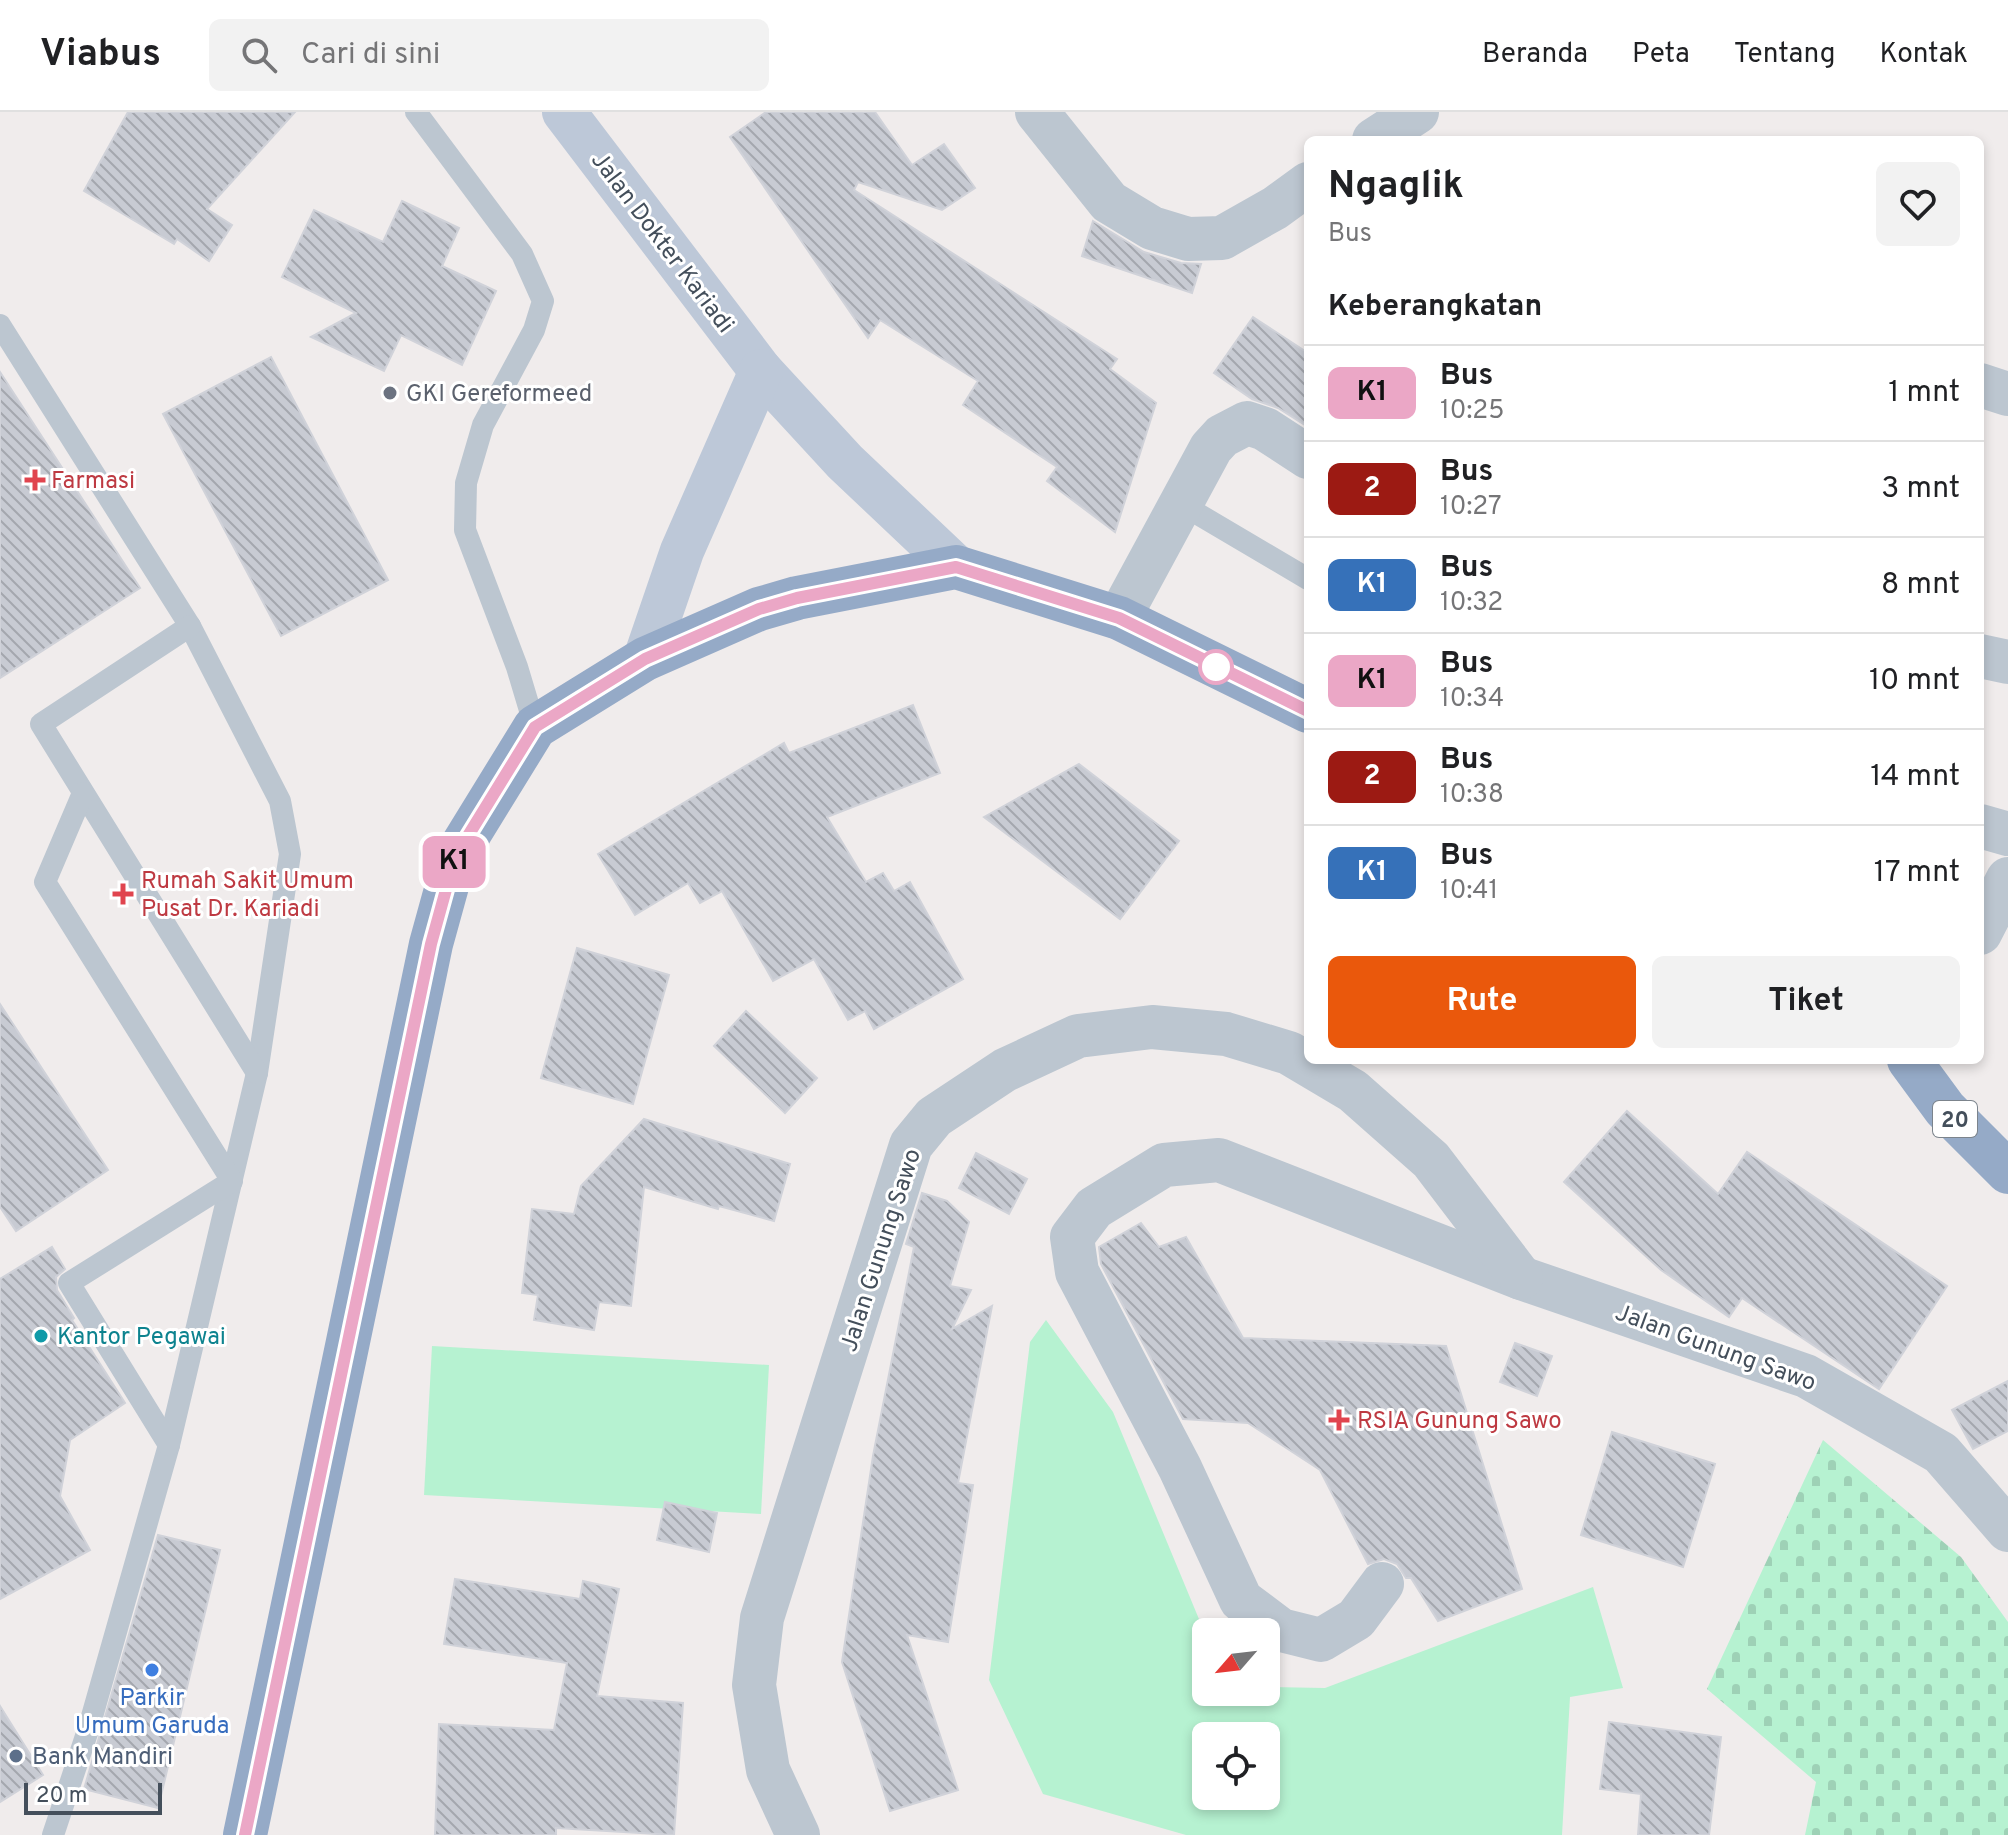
<!DOCTYPE html>
<html lang="id">
<style>
body{margin:0;font-family:Overpass,sans-serif;background:#f2f2f2;color:#202124;height:100vh;display:flex;flex-direction:column;font-size:30px;white-space:nowrap}
*{box-sizing:border-box;margin:0}
p{font-size:26px;color:#757577}
.icon{flex:none;width:44px;height:44px;fill:none;stroke:currentColor;stroke-width:2;stroke-linecap:round;stroke-linejoin:round}
.map{position:relative;flex:1;overflow:hidden}
.details{position:absolute;left:1304px;top:24px;width:680px;height:928px;display:flex;flex-direction:column;background:#fff;border-radius:12px;box-shadow:0 4px 12px #0003}
.details>*{flex:none}
.badge{padding:0 16px;border-radius:12px;font-size:28px;line-height:52px}
.needle{width:52px;rotate:242deg}
.fabs{position:absolute;left:1192px;top:1506px;display:grid;gap:16px}
.fabs a{display:grid;place-items:center;width:88px;height:88px;border-radius:12px;background:#fff;box-shadow:0 4px 12px #0003;font-size:40px}
.scale{position:absolute;left:24px;bottom:20px;width:138px;box-sizing:border-box;padding-left:8px;border:4px solid #444f5b;border-top:0;font-size:22px;line-height:28px;white-space:nowrap;color:#444f5b;-webkit-text-stroke:6px #fff;paint-order:stroke}
.map>.badge{position:absolute;translate:-50% -50%;box-shadow:0 0 0 4px #fff}
h2{padding:0 24px;font-size:30px;line-height:72px}
.round{display:grid;place-items:center;flex:none;width:84px;height:84px;border-radius:12px;background:#f2f2f2}
.headline{display:flex;align-items:center;justify-content:space-between;height:136px;padding:0 24px}
h1{font-size:38px;font-weight:700;line-height:60px}
.cta{display:flex;gap:16px;margin-top:auto;padding:16px 24px}
.cta a{flex:1;height:92px;border-radius:12px;background:#ea580c;color:#fff;font-size:32px;font-weight:700;line-height:92px;text-align:center}
.cta a+a{background:#f2f2f2;color:#202124}
ul{padding:0;list-style:none}
li{display:flex;align-items:center;gap:24px;height:96px;padding:0 24px;border-top:2px solid #e0e0e0}
li div{flex:1}
li b{display:block;font-size:30px}
li em{font-style:normal}
li .badge{min-width:88px;font-weight:700;text-align:center}
header{display:flex;align-items:center;gap:48px;box-sizing:border-box;height:112px;padding:0 40px;background:#fff;border-bottom:2px solid #e0e0e0}
header strong{font-size:38px}
nav{display:flex;gap:44px;margin-inline-start:auto;font-size:28px}
.search{width:560px;height:72px;background:#f2f2f2;display:flex;align-items:center;gap:20px;box-sizing:border-box;padding:0 28px;border-radius:12px;color:#757577;font-size:30px}
.map>svg:first-child{display:block}
.green{fill:#b6f2d1;fill-rule:evenodd}
.cemetery{fill:url(#cemetery-stones)}
.building{fill:url(#building-back-hatch);stroke:#d0d2d9;stroke-width:2}
.lines{fill:none;stroke-linecap:round;stroke-linejoin:round}
.service{stroke:#bcc6d0;stroke-width:22}
.minor{stroke:#bcc6d0;stroke-width:44}
.secondary{stroke:#bdc8d8;stroke-width:44}
.trunk{stroke:#95aac7;stroke-width:44}
.line-casing{stroke:#fff;stroke-width:18}
.line{stroke:#eba7c6;stroke-width:12}
.worship-dot{fill:#6b7280;stroke:#fff;stroke-width:3}
.health-dot{fill:#e0444e;stroke:#fff;stroke-width:3}
.stop-dot{fill:#fff;stroke:#eba7c6;stroke-width:4}
.culture-dot{fill:#0f9aa8;stroke:#fff;stroke-width:3}
.shop-dot{fill:#3f7fe0;stroke:#fff;stroke-width:3}
.service-dot{fill:#5c6f8a;stroke:#fff;stroke-width:3}
.labels{text-anchor:middle;stroke-width:6;stroke-linejoin:round;paint-order:stroke}
.shield{fill:#fff;stroke:#7c848c;stroke-width:2}
.shield-label{font-size:22px;font-weight:bold;fill:#444f5b}
.street-label{font-size:24px;fill:#444f5b;stroke:#fff}
.worship-label{font-size:24px;fill:#5b616d;stroke:#fff;text-anchor:start}
.health-label{font-size:24px;fill:#be3a42;stroke:#fff;text-anchor:start}
.culture-label{font-size:24px;fill:#0d838f;stroke:#fff;text-anchor:start}
.shop-label{font-size:24px;fill:#366cbe;stroke:#fff}
.service-label{font-size:24px;fill:#4e5e75;stroke:#fff;text-anchor:start}
</style>
<header>
<strong>Viabus</strong>
<div class="search"><svg class="icon" aria-label="search" viewBox="0 0 24 24"><circle cx="10" cy="10" r="6"/><path d="M15 15l6 6"/></svg>Cari di sini</div>
<nav><a>Beranda</a><a>Peta</a><a>Tentang</a><a>Kontak</a></nav>
</header>
<div class="map">
<svg width="2008" height="1723" viewBox="0 0 2008 1723">
<defs>
<pattern id="cemetery-stones" width="16" height="16" patternUnits="userSpaceOnUse" patternTransform="scale(2)"><rect width="16" height="16" fill="#b6f2d1"/><path d="M2 7V4a2 2 0 0 1 4 0v3zM10 15v-3a2 2 0 0 1 4 0v3z" fill="#9ed1b6"/></pattern>
<pattern id="building-back-hatch" width="6" height="6" patternUnits="userSpaceOnUse" patternTransform="scale(2)"><rect width="6" height="6" fill="#c8cbd3"/><path d="M-1 5l2 2M0 0l6 6M5-1l2 2" fill="none" stroke="#a4a7ae"/></pattern>
</defs>
<rect width="100%" height="100%" fill="#f0ecec"/>
<g class="green">
<path d="M1046 1208 1113 1300 1206 1524V1580H1266V1575L1325 1576 1593 1475 1623 1576 1570 1585 1562 1723H1186L1043 1682 989 1568 1030 1230ZM1206 1624H1266V1684H1206Z"/>
<polygon points="432,1234 769,1253 761,1402 424,1383"/>
</g>
<polygon class="cemetery" points="1823,1328 1961,1445 2008,1510 2008,1723 1805,1723 1816,1670 1707,1577"/>
<g class="building">
<polygon points="128,0 295,0 207,97 232,113 209,149 177,127 174,132 84,79"/>
<polygon points="766,0 875,0 912,53 944,32 975,76 942,98 858,70 854,78 1117,247 1110,257 1156,291 1115,420 1047,369 1057,355 963,293 978,269 880,208 868,226 730,25"/>
<polygon points="402,89 459,116 442,154 496,179 462,253 401,223 384,259 311,225 356,201 282,165 314,98 383,130"/>
<polygon points="1093,109 1144,140 1181,151 1201,152 1192,181 1082,144"/>
<polygon points="1253,205 1308,241 1308,315 1278,296 1252,287 1214,261"/>
<polygon points="271,245 388,468 281,524 163,302"/>
<polygon points="0,260 140,476 0,566"/>
<polygon points="913,593 940,661 827,705 866,770 883,761 894,779 910,770 963,867 874,917 865,899 848,908 814,847 773,869 722,779 700,791 688,771 635,803 598,742 784,631 789,641"/>
<polygon points="1079,652 1179,729 1120,807 984,705"/>
<polygon points="577,836 669,863 633,992 541,966"/>
<polygon points="0,892 108,1058 16,1119 0,1095"/>
<polygon points="746,899 817,966 785,1001 714,934"/>
<polygon points="1627,999 1718,1082 1747,1040 1947,1174 1879,1277 1742,1186 1729,1205 1661,1158 1564,1070"/>
<polygon points="644,1007 790,1052 774,1109 719,1094 718,1097 644,1075 631,1194 599,1190 594,1218 534,1208 538,1183 522,1181 532,1097 574,1102 581,1074"/>
<polygon points="976,1041 1027,1067 1009,1102 959,1076"/>
<polygon points="922,1081 947,1089 969,1110 950,1174 971,1178 952,1217 992,1194 958,1371 973,1373 948,1530 907,1523 958,1678 890,1699 842,1550 873,1344 914,1135 906,1132"/>
<polygon points="1141,1111 1159,1135 1186,1125 1243,1226 1446,1234 1522,1477 1438,1509 1411,1466 1406,1466 1397,1452 1384,1447 1368,1452 1320,1358 1248,1311 1183,1307 1101,1152 1099,1135"/>
<polygon points="52,1135 65,1157 56,1165 57,1178 74,1206 72,1208 125,1291 70,1328 60,1384 90,1438 0,1487 0,1167"/>
<polygon points="1515,1231 1552,1244 1537,1284 1500,1270"/>
<polygon points="2008,1269 2008,1319 1973,1337 1952,1298"/>
<polygon points="1612,1320 1715,1352 1683,1455 1581,1423"/>
<polygon points="665,1390 717,1401 709,1440 657,1428"/>
<polygon points="158,1423 220,1438 158,1696 84,1677"/>
<polygon points="455,1467 580,1487 583,1469 619,1477 597,1584 683,1591 674,1723 556,1716 556,1723 435,1723 439,1612 554,1618 567,1551 444,1532"/>
<polygon points="0,1594 43,1663 0,1690"/>
<polygon points="1609,1610 1721,1625 1709,1723 1638,1723 1641,1682 1600,1677"/>
</g>
<g class="lines">
<g class="service">
<polyline points="416,0 522,142 543,189 534,218 483,313 466,371 465,418 517,555 535,615"/>
<polyline points="0,213 190,514 280,689 290,742 257,961 169,1333 89,1615 53,1723"/>
<polyline points="1181,392 1308,467"/>
<polyline points="190,514 41,612 257,961"/>
<polyline points="83,681 45,770 232,1069 69,1171 169,1333"/>
</g>
<g class="minor">
<polyline points="1037,0 1109,90 1152,116 1188,127 1222,126 1275,96 1308,72"/>
<polyline points="1374,28 1417,0"/>
<polyline points="1980,273 2008,282"/>
<polyline points="1119,506 1211,336 1222,324 1247,311 1265,317 1308,345"/>
<polyline points="1980,544 2008,550"/>
<polyline points="1980,714 2008,722"/>
<polyline points="1980,821 2008,767"/>
<polyline points="1382,1472 1356,1507 1321,1528 1281,1518 1241,1488 1180,1356 1077,1160 1072,1125 1094,1096 1164,1053 1219,1048 1521,1166 1806,1264 1941,1341 2008,1418"/>
<polyline points="798,1723 768,1658 754,1573 762,1506 911,1033 934,1005 1005,958 1078,924 1152,915 1226,922 1289,941 1353,979 1431,1048 1521,1166"/>
</g>
<g class="secondary">
<polyline points="564,0 761,259 845,350 956,455"/>
<polyline points="645,547 682,439 761,259"/>
</g>
<g class="trunk">
<polyline points="1909,948 1945,997 2008,1060"/>
<polyline points="245,1723 431,832 455,745 535,615 645,547 759,497 797,486 956,455 1119,506 1308,599"/>
</g>
</g>
<g class="lines">
<defs>
<polyline id="line" points="245,1723 431,832 455,745 535,615 645,547 759,497 797,486 956,455 1119,506 1308,599"/>
</defs>
<use href="#line" class="line-casing"/>
<use href="#line" class="line"/>
</g>
<circle class="worship-dot" cx="390" cy="281" r="8"/>
<g class="health-dot">
<path d="M31 356h8v8h8v8h-8v8h-8v-8h-8v-8h8z"/>
<path d="M119 770h8v8h8v8h-8v8h-8v-8h-8v-8h8z"/>
<path d="M1335 1296h8v8h8v8h-8v8h-8v-8h-8v-8h8z"/>
</g>
<circle class="stop-dot" cx="1216" cy="555" r="16"/>
<circle class="culture-dot" cx="41" cy="1224" r="8"/>
<circle class="shop-dot" cx="152" cy="1558" r="8"/>
<circle class="service-dot" cx="16" cy="1644" r="8"/>
<g class="labels">
<rect class="shield" x="1933" y="989" width="44" height="36" rx="6"/>
<g class="shield-label">
<text x="1955" y="1015">20</text>
</g>
<g class="street-label">
<text transform="translate(663 130) rotate(53)" y="8">Jalan Dokter Kariadi</text>
<text transform="translate(880 1138) rotate(-72)" y="8">Jalan Gunung Sawo</text>
<text transform="translate(1716 1235) rotate(20)" y="8">Jalan Gunung Sawo</text>
</g>
<g class="worship-label">
<text x="406" y="289">GKI Gereformeed</text>
</g>
<g class="health-label">
<text x="51" y="376">Farmasi</text>
<text x="141" y="776">Rumah Sakit Umum<tspan x="141" dy="28">Pusat Dr. Kariadi</tspan></text>
<text x="1357" y="1316">RSIA Gunung Sawo</text>
</g>
<g class="culture-label">
<text x="57" y="1232">Kantor Pegawai</text>
</g>
<g class="shop-label">
<text x="152" y="1593">Parkir<tspan x="152" dy="28">Umum Garuda</tspan></text>
</g>
<g class="service-label">
<text x="32" y="1652">Bank Mandiri</text>
</g>
</g>
</svg>
<div class="fabs">
<a><svg class="needle" viewBox="-14 -14 28 28"><path d="M0-13l5 13h-10z" fill="#e53935"/><path d="M0 13l5-13h-10z" fill="#757577"/></svg></a>
<a><svg class="icon" aria-label="locate" viewBox="0 0 24 24"><circle cx="12" cy="12" r="6"/><path d="M12 2v4M12 18v4M2 12h4M18 12h4"/></svg></a>
</div>
<div class="scale">20 m</div>
<b class="badge" style="left:454px;top:750px;background:#eba7c6;color:#111">K1</b>
<section class="details">
<div class="headline"><div><h1>Ngaglik</h1><p>Bus</p></div><a class="round"><svg class="icon" aria-label="heart" viewBox="0 0 24 24"><path d="M12 20l-8-8c-3-5 5-10 8-4 3-6 11-1 8 4z"/></svg></a></div>
<h2>Keberangkatan</h2>
<ul>
<li><span class="badge" style="background:#eba7c6;color:#111">K1</span><div><b>Bus</b><p>10:25</p></div><em>1 mnt</em></li>
<li><span class="badge" style="background:#9c1a13;color:#fff">2</span><div><b>Bus</b><p>10:27</p></div><em>3 mnt</em></li>
<li><span class="badge" style="background:#3671b9;color:#fff">K1</span><div><b>Bus</b><p>10:32</p></div><em>8 mnt</em></li>
<li><span class="badge" style="background:#eba7c6;color:#111">K1</span><div><b>Bus</b><p>10:34</p></div><em>10 mnt</em></li>
<li><span class="badge" style="background:#9c1a13;color:#fff">2</span><div><b>Bus</b><p>10:38</p></div><em>14 mnt</em></li>
<li><span class="badge" style="background:#3671b9;color:#fff">K1</span><div><b>Bus</b><p>10:41</p></div><em>17 mnt</em></li>
</ul>
<div class="cta"><a>Rute</a><a>Tiket</a></div>
</section>
</div>
